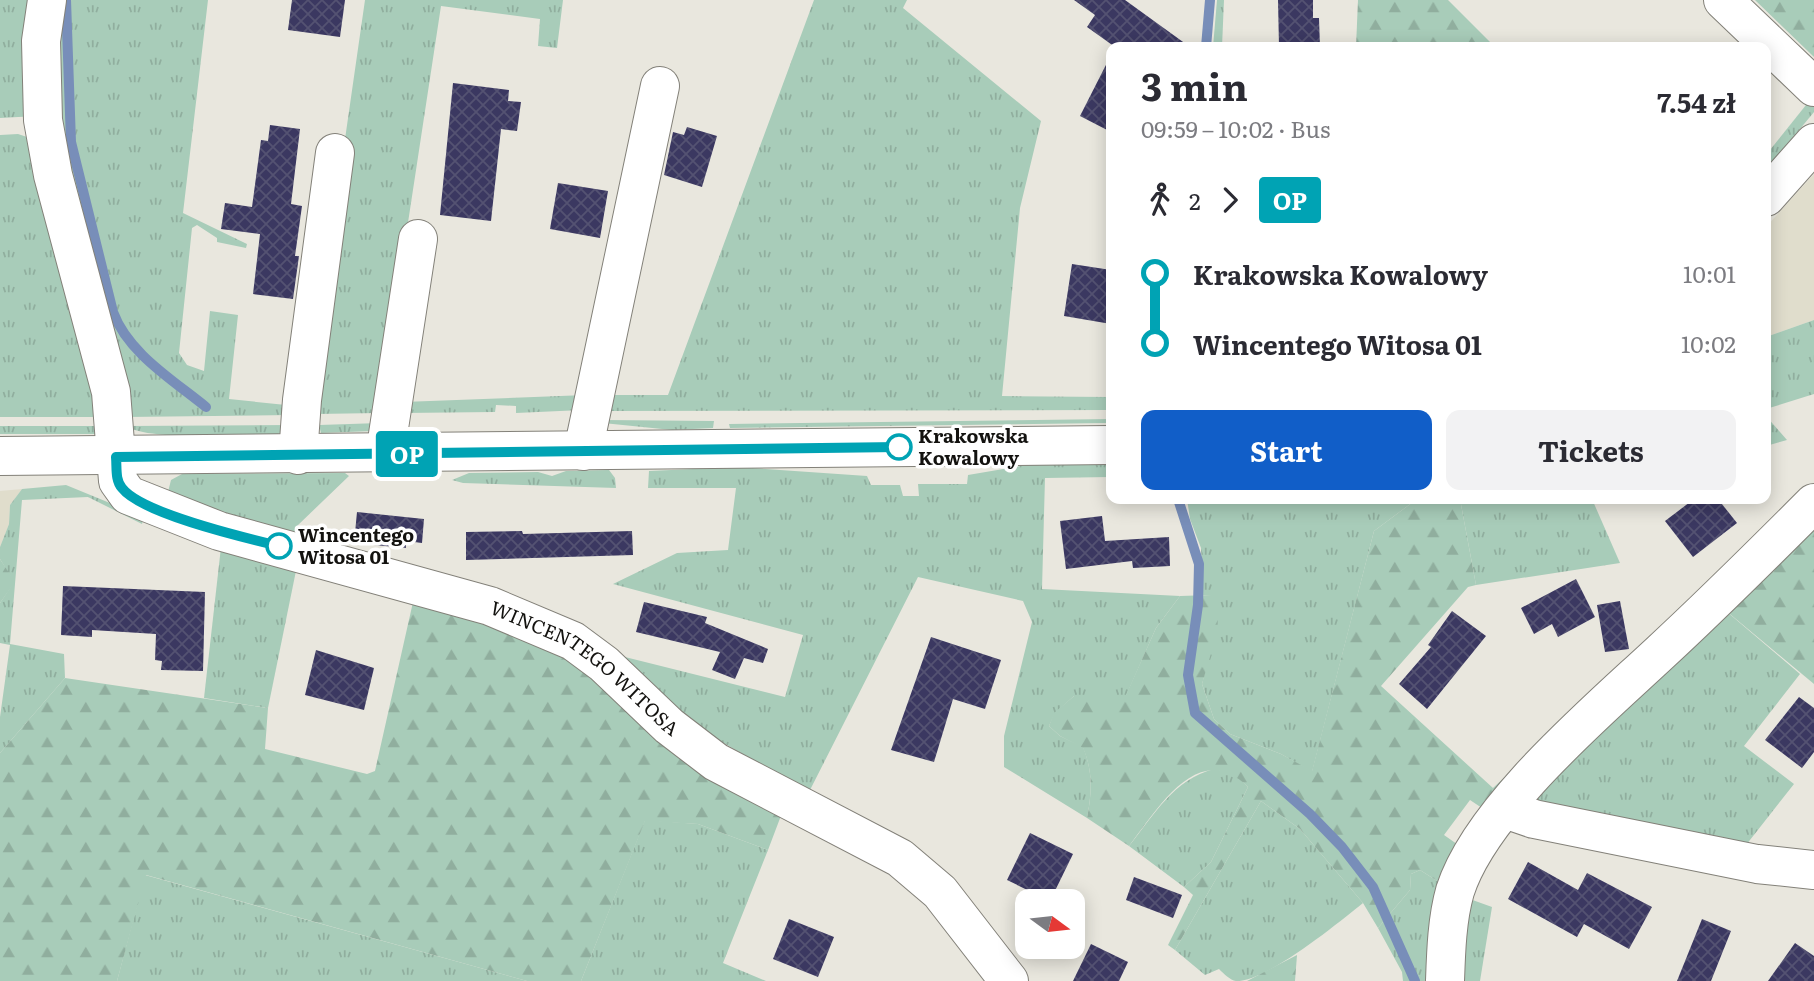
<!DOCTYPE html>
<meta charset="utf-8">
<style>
body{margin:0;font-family:Literata,serif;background:#f2f2f3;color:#2b2b33;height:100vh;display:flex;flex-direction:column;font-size:26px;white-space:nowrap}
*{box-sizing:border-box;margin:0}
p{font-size:23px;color:#7c7c81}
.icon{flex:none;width:38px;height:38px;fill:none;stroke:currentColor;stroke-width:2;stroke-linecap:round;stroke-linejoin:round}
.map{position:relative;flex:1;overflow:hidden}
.drawer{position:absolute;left:1106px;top:42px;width:665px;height:462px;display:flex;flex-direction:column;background:#fff;border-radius:14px;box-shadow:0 4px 18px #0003}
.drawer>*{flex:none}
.badge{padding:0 14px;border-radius:5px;font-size:24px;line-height:46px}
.needle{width:46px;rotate:105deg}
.tools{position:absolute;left:1015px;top:889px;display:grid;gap:14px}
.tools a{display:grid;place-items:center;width:70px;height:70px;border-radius:14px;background:#fff;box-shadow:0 4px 18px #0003;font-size:35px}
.map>.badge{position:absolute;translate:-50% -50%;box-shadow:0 0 0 4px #fff}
.legs{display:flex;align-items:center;gap:10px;height:77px;padding:0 35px;font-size:23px}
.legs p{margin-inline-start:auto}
.headline{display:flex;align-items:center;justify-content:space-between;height:119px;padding:0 35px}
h1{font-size:38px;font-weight:700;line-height:52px}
.primary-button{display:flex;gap:14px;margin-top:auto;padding:14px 35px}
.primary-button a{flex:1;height:80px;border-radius:14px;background:#115ec8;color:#fff;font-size:28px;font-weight:700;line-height:80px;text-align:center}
.primary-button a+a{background:#f2f2f3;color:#2b2b33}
ul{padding:0 35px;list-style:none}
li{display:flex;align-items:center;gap:24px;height:70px;font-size:26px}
li i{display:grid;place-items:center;width:10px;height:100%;margin:0 9px;background:currentColor}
li i::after{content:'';width:18px;height:18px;margin:-9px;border:5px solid;border-radius:50%;background:#fff}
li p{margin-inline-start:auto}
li:first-child i{background:linear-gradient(#0000 50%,currentColor 0)}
li:last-child i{background:linear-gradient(currentColor 50%,#0000 0)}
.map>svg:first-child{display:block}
.built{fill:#e0ddcc}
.grass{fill:url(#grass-tufts)}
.forest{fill:url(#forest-firs)}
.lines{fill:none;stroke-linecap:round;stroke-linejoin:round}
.stream{stroke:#788eb9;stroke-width:10}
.building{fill:url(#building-cross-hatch)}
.minor-casing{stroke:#838179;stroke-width:40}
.major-casing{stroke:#838179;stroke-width:40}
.minor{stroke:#fff;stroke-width:38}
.major{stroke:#fff;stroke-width:38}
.line-1-casing{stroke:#fff;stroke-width:16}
.line-1{stroke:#00a3b4;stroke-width:10}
.stop-1-dot{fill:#fff;stroke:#00a3b4;stroke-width:3.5}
.labels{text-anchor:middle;stroke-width:7;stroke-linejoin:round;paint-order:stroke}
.stop-label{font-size:19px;font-weight:bold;fill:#13120f;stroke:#fff;text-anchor:start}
.street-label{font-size:19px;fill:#13120f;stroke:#fff}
</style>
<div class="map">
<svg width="1814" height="981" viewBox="0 0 1814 981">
<defs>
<pattern id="grass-tufts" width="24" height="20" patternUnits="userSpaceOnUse" patternTransform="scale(1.75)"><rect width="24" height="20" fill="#a8ccb9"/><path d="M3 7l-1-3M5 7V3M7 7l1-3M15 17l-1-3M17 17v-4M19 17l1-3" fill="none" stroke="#90ae9e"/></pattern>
<pattern id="forest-firs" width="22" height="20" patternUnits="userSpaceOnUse" patternTransform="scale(1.75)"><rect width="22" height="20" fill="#a8ccb9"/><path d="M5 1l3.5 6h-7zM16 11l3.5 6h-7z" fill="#90ae9e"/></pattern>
<pattern id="building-cross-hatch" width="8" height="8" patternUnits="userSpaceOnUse" patternTransform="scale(1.75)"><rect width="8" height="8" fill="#3b3861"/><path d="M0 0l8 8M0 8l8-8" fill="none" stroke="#545272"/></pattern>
</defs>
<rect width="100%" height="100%" fill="#e9e7de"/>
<g class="built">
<polygon points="1814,174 1814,320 1766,337 1766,227"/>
<polygon points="22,489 10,505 9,524 0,547 0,491"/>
</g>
<g class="grass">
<polygon points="0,0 41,0 37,116 0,118"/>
<polygon points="54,0 208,0 183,213 247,244 246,248 217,242 217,238 197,225 192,228 179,353 187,365 204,371 210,311 238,315 229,399 286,405 291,415 126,417 46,93"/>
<polygon points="365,0 563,0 557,48 538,46 540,19 441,6 379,413 316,414 343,153"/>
<polygon points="814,0 907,0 903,8 1041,121 1020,208 1002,396 1109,397 1111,410 604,411 614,395 668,395"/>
<polygon points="1217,0 1224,0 1222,47 1213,47"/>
<polygon points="1814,95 1814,112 1766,170 1766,155"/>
<polygon points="18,134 30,138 102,417 0,417 0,135"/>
<polygon points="1814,320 1814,394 1766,409 1766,337"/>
<polygon points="586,395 582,410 516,413 516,406 496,405 495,412 403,413 403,402"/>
<polygon points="1766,416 1787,440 1766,446"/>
<polygon points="1111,419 1106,423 730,428 729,424"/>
<polygon points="604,420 714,421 713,428 672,430 603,423"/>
<polygon points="380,423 373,431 321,433 319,425"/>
<path d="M289 425 277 435C249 435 144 441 127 426Z"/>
<polygon points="0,426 104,426 99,434 0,434"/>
<path d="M1038 463 1111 464V477L1045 478 1042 589 1180 596 1156 628 1126 696H1074L1055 713 1049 726 1060 736 1083 747C1093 771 1092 793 1087 818L1004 767V736L1032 622 1023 601 918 577 809 792 694 726 621 656 785 697 803 635 613 584 677 553 728 550 736 488H648L649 471 737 467 867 476 871 485H900L903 496H919L918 484H967L968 475Z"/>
<polygon points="609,470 615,478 616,488 463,483 452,480 469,473 538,472 552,476 566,471"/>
<polygon points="345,473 349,476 297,526 311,538 212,515 168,492 171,480 182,474"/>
<polygon points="66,485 144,517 142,524 88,497 22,500 10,644 64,654 65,678 0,753 0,717 10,645 0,643 0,603 14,582 0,559 0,547 9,524 10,505 22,489"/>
<polygon points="1187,499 1417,499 1374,531 1312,772 1281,754 1230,734 1214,719 1202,684 1207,664 1211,595 1203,595 1201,548 1190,519"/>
<polygon points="1460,499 1592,499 1620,563 1476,585"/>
<polygon points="221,547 298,561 268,708 204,698"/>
<polygon points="1719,605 1800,674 1744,746 1794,784 1739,854 1522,800"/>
<path d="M1214 769 1234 773 1248 787 1211 862 1184 887 1129 846C1154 815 1174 779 1214 769Z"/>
<path d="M1261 801 1300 829 1363 903C1338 923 1268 981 1236 981 1230 980 1224 974 1219 969L1205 975 1175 950Z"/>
<polygon points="645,820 698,824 768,850 723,963 766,981 581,981"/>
<polygon points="1420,870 1445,886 1432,981 1403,981 1402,972 1378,928 1410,890 1411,874"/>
<polygon points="145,875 527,981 117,981"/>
<polygon points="1467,898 1492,907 1480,981 1455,981"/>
</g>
<g class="forest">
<polygon points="1358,0 1448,0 1495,47 1356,47"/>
<polygon points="1755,0 1814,0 1814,57"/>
<path d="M1417 499H1460L1476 585 1468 587 1381 686 1493 788 1553 732 1491 814 1470 800 1444 835 1464 849 1445 886 1420 870 1411 874 1410 890 1378 928 1363 903 1300 829 1261 801 1175 950 1168 945 1193 895 1184 887 1211 862 1248 787C1198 738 1158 809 1129 846L1087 818C1092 793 1093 771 1083 748L1060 736 1049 726 1054 713 1074 696 1126 695 1156 628 1180 596 1211 595 1219 604 1217 633 1202 684 1214 719 1230 734 1281 754 1312 771 1374 531Z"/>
<polygon points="1814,513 1814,684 1719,605"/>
<polygon points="0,559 15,582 0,603"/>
<polygon points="413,602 493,622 557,649 782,813 768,850 698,824 645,821 581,981 527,981 146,875 117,981 0,981 0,753 65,678 268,708 265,749 367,774 375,771"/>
<polygon points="1297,955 1295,981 1247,981"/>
</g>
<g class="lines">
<g class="stream">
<path d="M66 0 71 142 113 312C128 353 173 380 206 407"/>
<polyline points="1206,47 1210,0"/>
<polyline points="1178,499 1199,564 1198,605 1188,675 1195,713 1310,814 1342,847 1373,887 1415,981"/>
</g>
</g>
<g class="building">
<polygon points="292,0 345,0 340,37 288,30"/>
<polygon points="1074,0 1125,0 1190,47 1115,47 1087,27 1095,15"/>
<polygon points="1278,0 1313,0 1313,18 1319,18 1320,47 1279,47"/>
<polygon points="1111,55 1111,132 1080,116"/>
<polygon points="453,83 509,90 508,101 521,102 517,131 501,129 491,221 440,215"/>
<polygon points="270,125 300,129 291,204 302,206 295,256 299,256 293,299 253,294 260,234 221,229 225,203 252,207 261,140 268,141"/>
<polygon points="687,127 717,136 702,187 664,175 673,132 684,135"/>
<polygon points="558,183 608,191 600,238 550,229"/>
<polygon points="1072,264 1111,270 1111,324 1064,316"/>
<polygon points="1694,499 1718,499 1737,523 1693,557 1665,521"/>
<polygon points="357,512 424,519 422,543 406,541 406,548 354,543"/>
<polygon points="1102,516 1105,541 1169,537 1170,566 1133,568 1132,561 1066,569 1060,521"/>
<polygon points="522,531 523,534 632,531 633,555 466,560 466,532"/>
<polygon points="1576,579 1595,617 1558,637 1552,624 1534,634 1521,608"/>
<polygon points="63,586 205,592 203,671 161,670 162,661 155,660 156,634 92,630 92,637 61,635"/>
<polygon points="1620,601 1629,649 1605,652 1597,605"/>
<polygon points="644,602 707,617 705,623 768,649 763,663 744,658 735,679 712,670 720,652 636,632"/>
<polygon points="1452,611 1486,636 1427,709 1399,684 1431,647 1428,645"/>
<polygon points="931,637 1001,660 985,709 953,699 934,762 891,750"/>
<polygon points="316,650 374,668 364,710 305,695"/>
<polygon points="1799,697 1814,708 1814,752 1802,768 1765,740"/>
<polygon points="1030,833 1073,854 1050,901 1007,880"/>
<polygon points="1528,862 1578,890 1587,873 1652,907 1629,949 1584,924 1577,937 1508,899"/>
<polygon points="1134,877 1182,895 1173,918 1126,900"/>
<polygon points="789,919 834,937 818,977 773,959"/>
<polygon points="1702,919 1731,931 1711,981 1677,981"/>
<polygon points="1795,943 1814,956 1814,981 1768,981"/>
<polygon points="1091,944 1128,962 1119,981 1073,981"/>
</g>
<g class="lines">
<defs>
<g id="minor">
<path id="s1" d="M47 0 41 41 43 120 53 175 111 392 118 481 128 495 219 531 490 606 573 641 604 664 669 726 716 762 900 858 940 892 1009 981"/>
<polyline points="1723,0 1814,87"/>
<polyline points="583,451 660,86"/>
<polyline points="385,454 418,239"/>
<polyline points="298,455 302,400 335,153"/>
<polyline points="1505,809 1534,819 1757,864 1814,870"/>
<path d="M1445 981C1446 952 1447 919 1455 891 1481 809 1599 710 1662 651 1714 603 1764 553 1814 503"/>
</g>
<g id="major">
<polyline points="1766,197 1814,143"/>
<polyline points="0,456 1111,445"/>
</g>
</defs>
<use href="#minor" class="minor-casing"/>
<use href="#major" class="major-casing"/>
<use href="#minor" class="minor"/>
<use href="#major" class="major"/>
</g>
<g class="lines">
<defs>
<path id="line-1" d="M279 546C246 538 142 514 122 488 115 480 117 468 116 457L899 447"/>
</defs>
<use href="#line-1" class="line-1-casing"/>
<use href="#line-1" class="line-1"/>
</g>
<g class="stop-1-dot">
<circle cx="899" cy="447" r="12"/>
<circle cx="279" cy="546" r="12"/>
</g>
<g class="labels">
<g class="stop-label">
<text x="918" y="443">Krakowska<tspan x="918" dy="22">Kowalowy</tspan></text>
<text x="298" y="542">Wincentego<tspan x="298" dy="22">Witosa 01</tspan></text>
</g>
<g class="street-label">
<text dy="7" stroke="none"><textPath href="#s1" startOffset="1001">WINCENTEGO WITOSA</textPath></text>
</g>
</g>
</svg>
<div class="tools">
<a><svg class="needle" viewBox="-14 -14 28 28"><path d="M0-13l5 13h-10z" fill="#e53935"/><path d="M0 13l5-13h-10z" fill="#7c7c81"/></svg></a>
</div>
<b class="badge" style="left:407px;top:454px;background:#00a3b4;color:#fff">OP</b>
<section class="drawer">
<div class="headline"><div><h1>3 min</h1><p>09:59 – 10:02 · Bus</p></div><b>7.54 zł</b></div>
<div class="legs"><svg class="icon" aria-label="walk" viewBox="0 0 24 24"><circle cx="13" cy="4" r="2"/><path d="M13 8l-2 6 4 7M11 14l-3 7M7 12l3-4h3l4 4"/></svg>2<svg class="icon" aria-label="forward" viewBox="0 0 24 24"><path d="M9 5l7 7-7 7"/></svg><b class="badge" style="background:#00a3b4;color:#fff">OP</b></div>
<ul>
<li><i style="color:#00a3b4"></i><b>Krakowska Kowalowy</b><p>10:01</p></li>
<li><i style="color:#00a3b4"></i><b>Wincentego Witosa 01</b><p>10:02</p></li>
</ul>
<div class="primary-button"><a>Start</a><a>Tickets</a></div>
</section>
</div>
